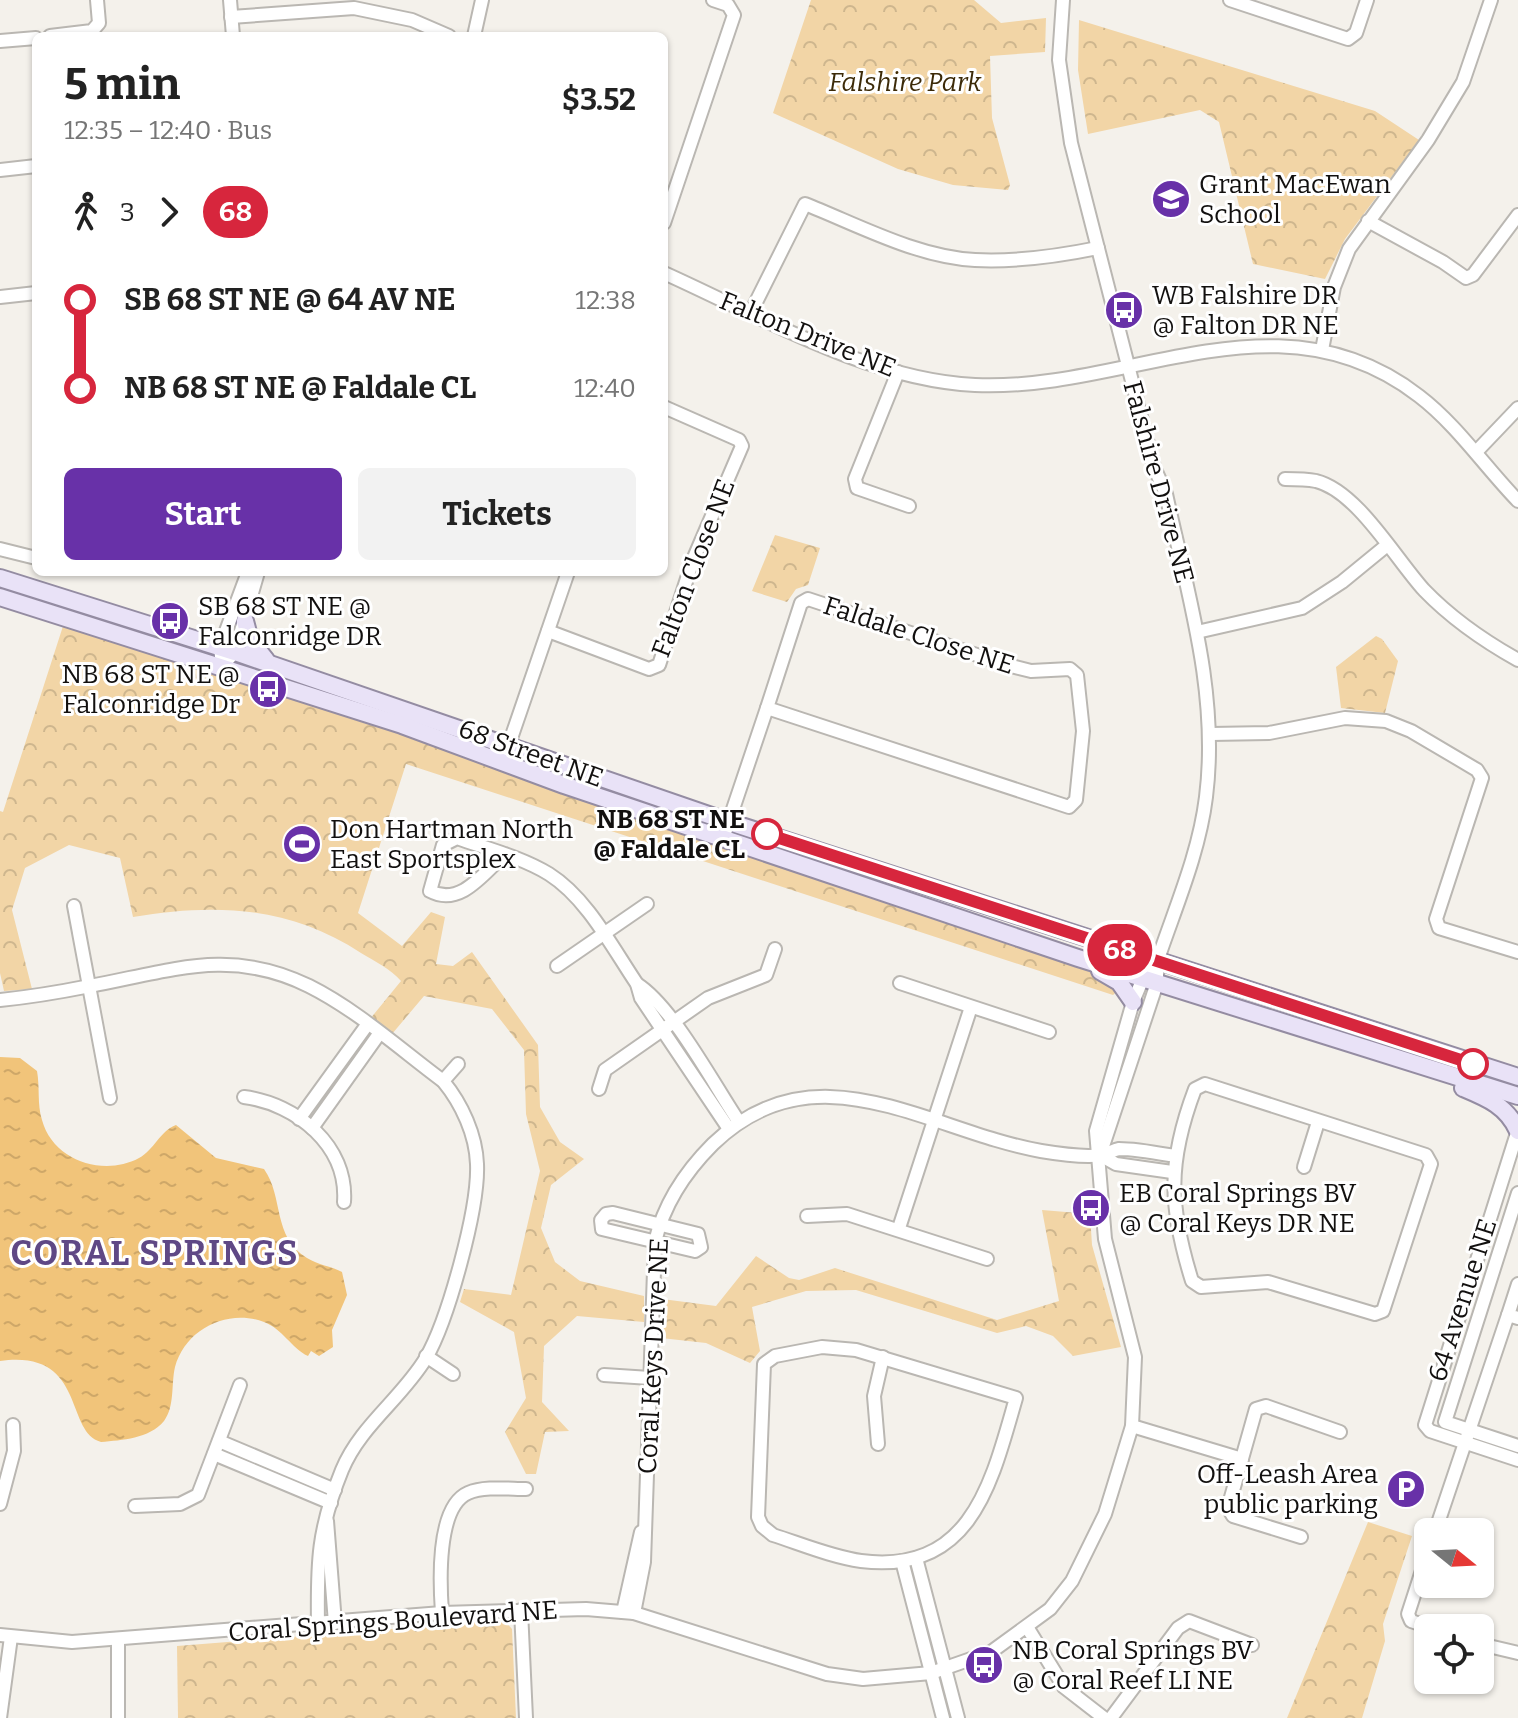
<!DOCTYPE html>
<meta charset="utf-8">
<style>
body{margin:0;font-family:Bitter,serif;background:#f2f2f2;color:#222;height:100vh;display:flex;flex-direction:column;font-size:30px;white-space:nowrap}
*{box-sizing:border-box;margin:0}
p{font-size:26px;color:#767676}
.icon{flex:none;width:44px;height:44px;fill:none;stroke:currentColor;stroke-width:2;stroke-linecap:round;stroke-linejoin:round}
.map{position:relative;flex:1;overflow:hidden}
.panel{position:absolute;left:32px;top:32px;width:636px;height:544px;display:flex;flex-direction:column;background:#fff;border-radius:12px;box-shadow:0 2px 6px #0004}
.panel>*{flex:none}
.badge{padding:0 16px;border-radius:26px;font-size:28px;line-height:52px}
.needle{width:52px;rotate:108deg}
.controls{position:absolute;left:1414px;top:1518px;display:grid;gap:16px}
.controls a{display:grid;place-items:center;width:80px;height:80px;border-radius:12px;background:#fff;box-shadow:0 2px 6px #0004;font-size:40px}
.map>.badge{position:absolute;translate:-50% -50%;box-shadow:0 0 0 4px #fff}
.legs{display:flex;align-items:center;gap:12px;height:88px;padding:0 32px;font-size:26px}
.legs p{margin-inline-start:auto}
.summary{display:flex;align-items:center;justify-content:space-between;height:136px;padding:0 32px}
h1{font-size:44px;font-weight:700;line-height:60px}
.primary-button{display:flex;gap:16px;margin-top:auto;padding:16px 32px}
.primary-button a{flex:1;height:92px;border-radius:12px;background:#6831a8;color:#fff;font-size:32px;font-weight:700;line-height:92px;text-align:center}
.primary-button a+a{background:#f2f2f2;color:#222}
ul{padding:0 32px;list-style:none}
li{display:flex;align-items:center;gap:28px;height:88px;font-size:30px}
li i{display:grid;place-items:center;width:12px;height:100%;margin:0 10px;background:currentColor}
li i::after{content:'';width:20px;height:20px;margin:-10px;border:6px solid;border-radius:50%;background:#fff}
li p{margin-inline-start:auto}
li:first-child i{background:linear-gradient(#0000 50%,currentColor 0)}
li:last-child i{background:linear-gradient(currentColor 50%,#0000 0)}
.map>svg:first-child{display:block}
.forest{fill:url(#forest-crowns)}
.water{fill:url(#water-ripples)}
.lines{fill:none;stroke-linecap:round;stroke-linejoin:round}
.minor-casing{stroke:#bab7b2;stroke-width:16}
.major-casing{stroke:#948ca2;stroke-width:20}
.minor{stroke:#fff;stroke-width:12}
.major{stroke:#e9e2f7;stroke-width:16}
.line-1-casing{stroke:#fff;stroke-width:18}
.line-1{stroke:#d7263d;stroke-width:12}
.stop-1-dot{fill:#fff;stroke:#d7263d;stroke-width:4}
.labels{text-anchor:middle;stroke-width:6;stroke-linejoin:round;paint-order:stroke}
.park-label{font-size:26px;font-style:italic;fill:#3c2a08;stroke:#fff}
.poi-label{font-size:26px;fill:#12100f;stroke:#fff;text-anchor:start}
.street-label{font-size:26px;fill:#12100f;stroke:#fff}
.stop-label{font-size:26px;font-weight:bold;fill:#12100f;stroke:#fff;text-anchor:end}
.district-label{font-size:34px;font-weight:bold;letter-spacing:2px;fill:#5f4885;stroke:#fff}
</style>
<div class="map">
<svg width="1518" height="1718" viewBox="0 0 1518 1718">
<defs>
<pattern id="forest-crowns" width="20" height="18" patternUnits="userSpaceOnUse" patternTransform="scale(2)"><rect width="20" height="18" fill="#f2d5a6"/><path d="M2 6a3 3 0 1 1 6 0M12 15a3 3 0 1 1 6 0" fill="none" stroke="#ceb68e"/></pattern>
<pattern id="water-ripples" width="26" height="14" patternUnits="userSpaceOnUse" patternTransform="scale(2)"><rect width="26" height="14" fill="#f1c47a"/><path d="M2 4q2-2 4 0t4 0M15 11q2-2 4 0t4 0" fill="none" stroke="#cea768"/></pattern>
</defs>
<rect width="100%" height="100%" fill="#f4f1eb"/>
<g class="forest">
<polygon points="811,0 974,0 1001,23 1046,18 1045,52 990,56 992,118 1010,185 1008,190 953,185 898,169 773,113"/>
<polygon points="1079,20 1375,111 1419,140 1345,239 1325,279 1253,264 1219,122 1200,110 1088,134 1078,70"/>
<polygon points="775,535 820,548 808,585 796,589 787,602 752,591"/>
<path d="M64 623 411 735 1079 966 1120 989 1113 995 406 764 358 913 402 946 431 912 445 917 436 964 453 966 472 952 538 1045 540 1107 560 1142 584 1159 551 1185 541 1228 555 1262 580 1281 644 1296V1322L577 1316 544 1346 542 1402 569 1431 545 1432 536 1474H526L505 1432 526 1398 514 1332 460 1302 464 1289 511 1295 540 1171 526 1114 524 1050 492 1009 424 996 392 1034 370 1019 401 981C391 969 374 961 361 953 289 906 215 903 133 917L120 858 69 845 25 868 12 910 32 989 4 991 0 973V811L3 812Z"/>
<polygon points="1376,636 1382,639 1398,661 1385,713 1341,708 1336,667"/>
<polygon points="1042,1210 1090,1214 1092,1245 1121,1347 1073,1356 1053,1336 1026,1326 997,1333 856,1290 806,1291 752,1307 760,1351 750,1363 706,1343 661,1338 662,1299 716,1306 756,1256 789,1278 799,1280 835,1268 997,1320 1059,1301"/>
<polygon points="1368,1522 1412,1536 1383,1624 1385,1641 1362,1718 1287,1718"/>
<polygon points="504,1620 512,1629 516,1718 178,1718 177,1646"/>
</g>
<path class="water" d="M0 1057 20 1058 37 1071C40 1087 37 1104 42 1120 53 1161 104 1177 139 1158 154 1150 160 1131 176 1125L216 1158 264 1169C284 1197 272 1237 307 1258 318 1265 331 1266 342 1272L347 1295 332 1330 333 1347 319 1356 311 1351 308 1356C291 1348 283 1329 264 1322 228 1308 185 1329 175 1367 171 1384 175 1406 164 1421 149 1439 122 1440 101 1442 64 1432 87 1349 0 1361Z"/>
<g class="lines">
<defs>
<g id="minor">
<polyline points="230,0 233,36"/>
<path d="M1063 0 1059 60 1071 143 1154 467 1166 494C1188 595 1219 694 1206 797 1199 854 1175 908 1157 962V983L1100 1155"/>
<polyline points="1230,0 1348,39 1356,33 1367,0"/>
<polyline points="231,17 354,8 412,20 449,36"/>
<polyline points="50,36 92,31 99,23 97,0"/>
<polyline points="474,36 482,0"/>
<polyline points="0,41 36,38"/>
<polyline points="0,170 36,166"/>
<polyline points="1368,221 1443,262 1466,278 1473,275 1518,215"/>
<polyline points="664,223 734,15 728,5 713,0"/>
<path d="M664 273C760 316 868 380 975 385 1129 392 1278 287 1419 396 1457 425 1485 467 1518 501"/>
<polyline points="0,297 36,293"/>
<path d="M751 312 805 204C858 225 917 257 975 260 1015 262 1059 256 1098 248"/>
<polyline points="1322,350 1334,287 1349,249 1428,140 1463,82 1491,0"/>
<polyline points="898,372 855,479 857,488 909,506"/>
<polyline points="1476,452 1518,408"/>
<path d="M1285 479C1295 479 1306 479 1316 481 1357 491 1395 558 1424 590 1451 618 1484 641 1518 660"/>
<polyline points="0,549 36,558"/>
<polygon points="808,599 1007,665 1031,671 1070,669 1077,675 1083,731 1076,800 1069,807 767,708 801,603"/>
<polyline points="548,631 649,669 659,665 693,560 742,446 739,440 664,407"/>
<polyline points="1197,632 1302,608 1342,582 1386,546"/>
<polyline points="221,656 220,647 248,572"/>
<polyline points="222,666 235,652 258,572"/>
<polyline points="1211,734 1269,733 1345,718 1386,721 1411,731 1477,770 1482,778 1436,919 1439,928 1518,952"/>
<polyline points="506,753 568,572"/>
<polyline points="726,830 767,708"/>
<path d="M505 854C483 874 460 907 430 891L443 845 457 838C488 849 521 857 549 874 587 898 612 947 637 984L641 998 729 1129"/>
<polyline points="74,906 110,1098"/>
<polyline points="557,966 647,904"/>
<polyline points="900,983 1049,1032"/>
<path d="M637 984C673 1007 714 1085 739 1122"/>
<path d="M0 1000C30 997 60 992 90 986 171 971 230 947 309 986 357 1010 400 1049 443 1081 462 1104 476 1135 477 1164 479 1208 448 1320 426 1358 402 1398 360 1426 342 1470 318 1529 317 1562 318 1625"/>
<polyline points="443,1081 458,1064"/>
<path d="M1205 1084 1426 1155 1431 1164 1383 1311 1375 1314 1268 1282 1201 1287 1192 1281C1169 1207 1167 1163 1195 1089Z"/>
<polyline points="599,1089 605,1070 708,998 766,975 775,949"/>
<path d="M244 1097C297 1104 348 1146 344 1202"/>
<polyline points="299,1119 367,1025"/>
<polyline points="312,1128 379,1034"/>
<polyline points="1518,1130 1425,1425 1430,1431 1518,1460"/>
<polyline points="1100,1155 1116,1164 1172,1172"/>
<polyline points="1304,1167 1318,1122"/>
<polyline points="1518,1193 1445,1422 1518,1446"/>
<polygon points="613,1213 698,1234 701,1247 695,1251 602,1229 601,1220 606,1214"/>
<polyline points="807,1216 847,1214 987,1259"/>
<polyline points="899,1228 971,1007"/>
<polyline points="1518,1284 1508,1315 1518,1318"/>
<path d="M822 1347 856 1350 1016 1398C992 1481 972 1575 861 1561 832 1557 801 1544 773 1535L762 1526 758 1517 764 1364 775 1356Z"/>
<polyline points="426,1356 453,1374"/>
<polyline points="604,1375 650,1378"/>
<polyline points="1132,1426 1242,1459"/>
<polyline points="219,1441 335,1490"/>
<polyline points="878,1444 874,1396 883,1357"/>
<polyline points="214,1454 331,1503"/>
<polyline points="0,1504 14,1451 13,1425"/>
<polyline points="135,1506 180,1504 198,1495 240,1385"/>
<polyline points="327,1521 335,1623"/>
<polyline points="1435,1532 1508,1315"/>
<polyline points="1301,1537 1233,1516 1228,1508 1256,1409 1266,1406 1340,1432"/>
<polyline points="1428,1552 1408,1614 1411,1621 1432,1628"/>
<polyline points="916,1558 958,1718"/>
<polyline points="902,1561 943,1718"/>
<polyline points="521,1610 526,1718"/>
<polyline points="623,1612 641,1532"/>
<path d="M442 1613C440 1585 436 1507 468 1493 484 1486 509 1489 526 1489"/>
<path d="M634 1613 644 1562 655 1242C664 1203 685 1172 713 1144 817 1044 928 1131 1041 1151 1059 1154 1084 1158 1102 1155 1108 1154 1113 1150 1119 1149 1137 1149 1157 1153 1174 1156"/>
<polyline points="1027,1627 1064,1687 1104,1718"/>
<polyline points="0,1635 72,1642 442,1613 586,1609 634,1613 827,1674 863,1679 931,1673 991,1652 1050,1609 1072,1581 1105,1514 1132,1426 1135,1357 1105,1239 1096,1131 1133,1002 1143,978 1157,962"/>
<polyline points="118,1639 118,1718"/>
<polyline points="1480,1644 1518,1653"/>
<polyline points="0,1718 11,1637"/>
<polyline points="1111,1718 1178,1628 1189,1621 1252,1645"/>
</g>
<g id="major">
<polyline points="0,578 235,652 729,822 1518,1077"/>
<polyline points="0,597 402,725 564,785 1078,958 1518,1096"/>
<polyline points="245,621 250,640 266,660"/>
<polyline points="1100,971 1119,982 1133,1002"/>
<path d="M1463 1088C1487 1098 1507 1106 1518 1131"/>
</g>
</defs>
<use href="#minor" class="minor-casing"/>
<use href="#major" class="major-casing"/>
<use href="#minor" class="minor"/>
<use href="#major" class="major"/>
</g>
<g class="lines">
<defs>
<polyline id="line-1" points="767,834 1473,1064"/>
</defs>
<use href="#line-1" class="line-1-casing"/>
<use href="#line-1" class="line-1"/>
</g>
<defs>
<symbol id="school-disc" viewBox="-11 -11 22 22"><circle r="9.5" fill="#6831a8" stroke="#fff"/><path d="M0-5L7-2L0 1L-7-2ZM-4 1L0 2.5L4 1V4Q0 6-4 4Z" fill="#fff"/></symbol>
<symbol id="bus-disc" viewBox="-11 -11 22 22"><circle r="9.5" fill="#6831a8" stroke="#fff"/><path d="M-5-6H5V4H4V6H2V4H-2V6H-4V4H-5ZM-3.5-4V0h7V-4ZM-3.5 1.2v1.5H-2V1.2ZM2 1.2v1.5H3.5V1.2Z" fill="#fff"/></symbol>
<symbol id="stadium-disc" viewBox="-11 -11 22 22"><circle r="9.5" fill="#6831a8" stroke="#fff"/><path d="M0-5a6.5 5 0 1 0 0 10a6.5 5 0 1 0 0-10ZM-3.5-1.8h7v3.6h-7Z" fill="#fff"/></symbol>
<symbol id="parking-disc" viewBox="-11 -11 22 22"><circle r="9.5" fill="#6831a8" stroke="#fff"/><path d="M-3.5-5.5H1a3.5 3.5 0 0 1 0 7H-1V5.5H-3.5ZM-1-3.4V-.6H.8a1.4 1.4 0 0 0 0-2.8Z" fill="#fff"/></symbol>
</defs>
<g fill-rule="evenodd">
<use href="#school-disc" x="1149" y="177" width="44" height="44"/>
<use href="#bus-disc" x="1102" y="288" width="44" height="44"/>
<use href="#bus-disc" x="148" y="599" width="44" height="44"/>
<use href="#bus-disc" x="246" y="667" width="44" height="44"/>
<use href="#stadium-disc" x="280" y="822" width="44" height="44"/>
<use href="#bus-disc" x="1069" y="1186" width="44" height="44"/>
<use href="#parking-disc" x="1384" y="1467" width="44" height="44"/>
<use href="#bus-disc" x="962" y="1643" width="44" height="44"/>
</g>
<g class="stop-1-dot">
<circle cx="767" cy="834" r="14"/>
<circle cx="1473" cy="1064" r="14"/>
</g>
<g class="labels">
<g class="park-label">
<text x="905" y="91">Falshire Park</text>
</g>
<g class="poi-label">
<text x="1199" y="193">Grant MacEwan<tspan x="1199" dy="30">School</tspan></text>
<text x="1152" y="304">WB Falshire DR<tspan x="1152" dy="30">@ Falton DR NE</tspan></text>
<text x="198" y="615">SB 68 ST NE @<tspan x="198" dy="30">Falconridge DR</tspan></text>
<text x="240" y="683" text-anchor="end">NB 68 ST NE @<tspan x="240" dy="30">Falconridge Dr</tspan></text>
<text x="330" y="838">Don Hartman North<tspan x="330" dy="30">East Sportsplex</tspan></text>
<text x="1119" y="1202">EB Coral Springs BV<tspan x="1119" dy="30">@ Coral Keys DR NE</tspan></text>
<text x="1378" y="1483" text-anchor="end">Off-Leash Area<tspan x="1378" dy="30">public parking</tspan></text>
<text x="1012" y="1659">NB Coral Springs BV<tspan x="1012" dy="30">@ Coral Reef LI NE</tspan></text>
</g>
<g class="street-label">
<text transform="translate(808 334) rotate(22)" y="9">Falton Drive NE</text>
<text transform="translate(1159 482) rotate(75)" y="9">Falshire Drive NE</text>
<text transform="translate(693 568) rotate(-69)" y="9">Falton Close NE</text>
<text transform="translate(919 635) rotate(18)" y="9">Faldale Close NE</text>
<text transform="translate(531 753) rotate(20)" y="9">68 Street NE</text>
<text transform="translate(1462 1300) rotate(-72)" y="9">64 Avenue NE</text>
<text transform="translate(653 1356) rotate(-87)" y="9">Coral Keys Drive NE</text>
<text transform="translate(393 1621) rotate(-4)" y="9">Coral Springs Boulevard NE</text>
</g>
<g class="stop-label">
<text x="745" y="828">NB 68 ST NE<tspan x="745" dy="30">@ Faldale CL</tspan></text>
</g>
<g class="district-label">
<text x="155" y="1265">CORAL SPRINGS</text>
</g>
</g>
</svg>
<div class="controls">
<a><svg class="needle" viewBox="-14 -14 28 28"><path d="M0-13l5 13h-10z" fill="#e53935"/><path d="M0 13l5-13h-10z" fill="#767676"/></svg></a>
<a><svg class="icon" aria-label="locate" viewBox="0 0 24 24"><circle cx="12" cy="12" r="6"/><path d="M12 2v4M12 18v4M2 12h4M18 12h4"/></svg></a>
</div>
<b class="badge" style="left:1120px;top:950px;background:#d7263d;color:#fff">68</b>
<section class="panel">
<div class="summary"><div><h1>5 min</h1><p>12:35 – 12:40 · Bus</p></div><b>$3.52</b></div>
<div class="legs"><svg class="icon" aria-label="walk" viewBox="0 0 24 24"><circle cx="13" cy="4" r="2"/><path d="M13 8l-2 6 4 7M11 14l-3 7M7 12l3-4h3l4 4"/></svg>3<svg class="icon" aria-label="forward" viewBox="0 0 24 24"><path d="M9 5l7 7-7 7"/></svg><b class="badge" style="background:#d7263d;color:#fff">68</b></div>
<ul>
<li><i style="color:#d7263d"></i><b>SB 68 ST NE @ 64 AV NE</b><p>12:38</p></li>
<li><i style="color:#d7263d"></i><b>NB 68 ST NE @ Faldale CL</b><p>12:40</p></li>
</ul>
<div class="primary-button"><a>Start</a><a>Tickets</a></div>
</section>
</div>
